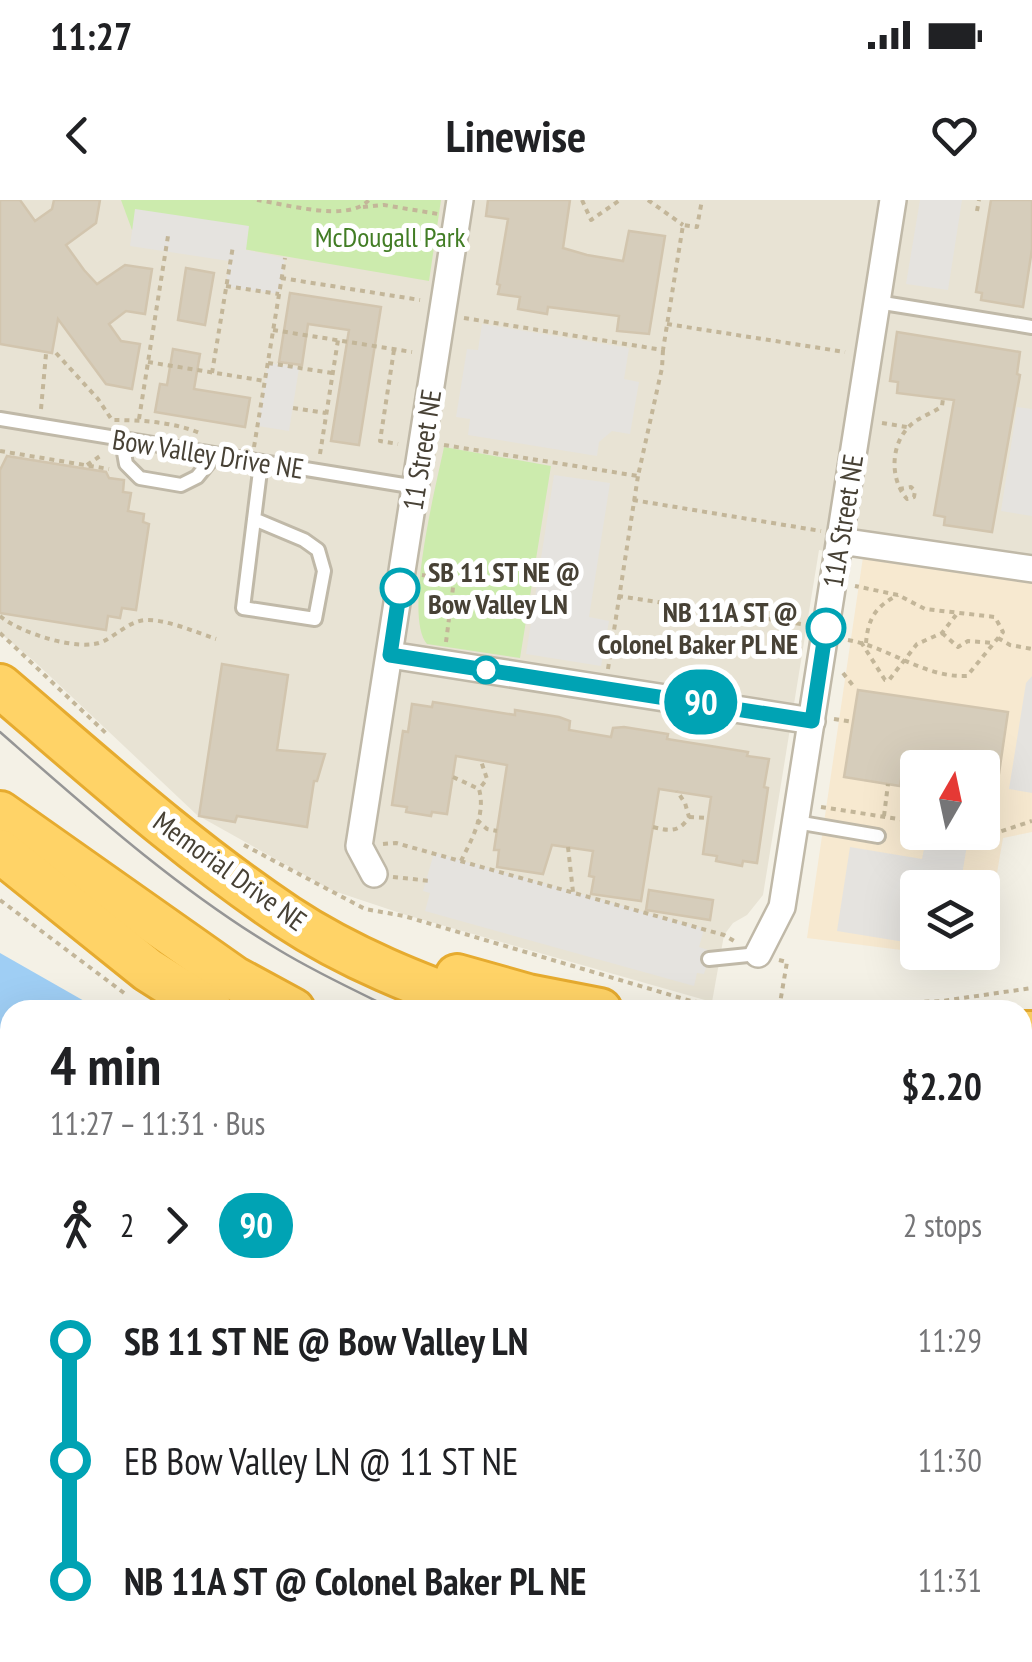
<!DOCTYPE html>
<meta charset="utf-8">
<style>
body{margin:0;font-family:"PT Sans Narrow",sans-serif;background:#f6f6f6;color:#202124;height:100vh;display:flex;flex-direction:column;font-size:38px;white-space:nowrap}
*{box-sizing:border-box;margin:0}
p{font-size:32px;color:#757577}
.icon{flex:none;width:55px;height:55px;fill:none;stroke:currentColor;stroke-width:2;stroke-linecap:round;stroke-linejoin:round}
.map{position:relative;flex:1;overflow:hidden}
.side{position:absolute;left:0px;top:800px;width:1032px;height:662px;display:flex;flex-direction:column;background:#fff;border-radius:30px 30px 0 0;box-shadow:0 10px 40px #0002}
.side>*{flex:none}
.badge{padding:0 20px;border-radius:32px;font-size:35px;line-height:65px}
.needle{width:65px;rotate:9deg}
.controls{position:absolute;left:900px;top:550px;display:grid;gap:20px}
.controls a{display:grid;place-items:center;width:100px;height:100px;border-radius:10px;background:#fff;box-shadow:0 10px 40px #0002;font-size:50px}
.map>.badge{position:absolute;translate:-50% -50%;box-shadow:0 0 0 5px #fff}
.legs{display:flex;align-items:center;gap:15px;height:110px;padding:0 50px;font-size:32px}
.legs p{margin-inline-start:auto}
.summary{display:flex;align-items:center;justify-content:space-between;height:170px;padding:0 50px}
h1{font-size:55px;font-weight:700;line-height:75px}
ul{padding:0 50px;list-style:none}
li{display:flex;align-items:center;gap:35px;height:120px;font-size:38px}
li i{display:grid;place-items:center;width:15px;height:100%;margin:0 12px;background:currentColor}
li i::after{content:'';width:25px;height:25px;margin:-12px;border:8px solid;border-radius:50%;background:#fff}
li p{margin-inline-start:auto}
li:first-child i{background:linear-gradient(#0000 50%,currentColor 0)}
li:last-child i{background:linear-gradient(currentColor 50%,#0000 0)}
.status{display:flex;justify-content:space-between;align-items:center;height:70px;padding:0 50px;background:#fff;direction:ltr}
.status svg{height:28px;fill:currentColor}
header{display:flex;justify-content:space-between;align-items:center;height:130px;padding:0 50px;background:#fff;font-size:45px;font-weight:700}
.map>svg:first-child{display:block}
.residential{fill:#e8e3d4}
.commercial{fill:#f7e9d0;fill-rule:evenodd}
.green{fill:#ccebad}
.parking{fill:#e5e3df}
.water{fill:#9fcef4}
.building{fill:#d6cdbb;stroke:#d2c5ae;stroke-width:2.5}
.lines{fill:none;stroke-linecap:round;stroke-linejoin:round}
.lane-casing{stroke:#c0b9a8;stroke-width:18}
.street-casing{stroke:#c0b9a8;stroke-width:30}
.secondary-casing{stroke:#d7c894;stroke-width:38}
.highway-casing{stroke:#e6ab2f;stroke-width:48}
.path{stroke:#c3b699;stroke-width:4;stroke-dasharray:5 5;stroke-linecap:butt}
.lane{stroke:#fff;stroke-width:12}
.street{stroke:#fff;stroke-width:25}
.secondary{stroke:#fff4c6;stroke-width:32}
.highway{stroke:#ffd367;stroke-width:42}
.tram{stroke:#969696;stroke-width:2.5}
.line-1-casing{stroke:#fff;stroke-width:22}
.line-1{stroke:#00a3b4;stroke-width:15}
.stop-1-dot{fill:#fff;stroke:#00a3b4;stroke-width:5}
.labels{text-anchor:middle;stroke-width:10;stroke-linejoin:round;paint-order:stroke}
.park-label{font-size:28px;fill:#427d25;stroke:#fff}
.street-label{font-size:28px;fill:#474135;stroke:#fff}
.stop-label{font-size:28px;font-weight:bold;fill:#474135;stroke:#fff;text-anchor:start}
</style>
<div class="status"><b>11:27</b><svg viewBox="0 0 49 12"><path d="M0 12V9h3v3zM5 12V6h3v6zM10 12V3h3v9zM15 12V0h3v12zM26 1h20v11H26zM47 4h2v5h-2z"/></svg></div>
<header><svg class="icon" aria-label="back" viewBox="0 0 24 24"><path d="M15 5l-7 7 7 7"/></svg>Linewise<svg class="icon" aria-label="heart" viewBox="0 0 24 24"><path d="M12 20l-8-8c-3-5 5-10 8-4 3-6 11-1 8 4z"/></svg></header>
<div class="map">
<svg width="1032" height="1462" viewBox="0 0 1032 1462">
<rect width="100%" height="100%" fill="#f4f1e6"/>
<polygon class="residential" points="0,0 1032,0 1032,383 819,350 763,695 747,715 733,723 724,735 712,802 406,715 331,690 197,615 35,462 0,433"/>
<path class="commercial" d="M863 357 1032 383V632L1003 638 982 760 923 753 982 752V688H918L917 752 807 738ZM918 568H982V632H918Z"/>
<g class="green">
<polygon points="121,0 441,0 429,81 132,30"/>
<path d="M444 247 551 266 520 458 427 444C403 416 436 286 444 247Z"/>
<polygon points="0,940 10,949 10,1279 0,1285"/>
<polygon points="10,1399 10,1452 367,1452 378,1462 0,1462 0,1404"/>
<polygon points="1023,1401 1032,1405 1032,1462 447,1462 436,1453 1022,1452"/>
</g>
<g class="parking">
<polygon points="920,0 962,0 948,90 906,84"/>
<polygon points="135,9 249,26 246,50 285,58 279,94 226,86 229,61 130,46"/>
<polygon points="482,124 629,148 624,179 639,182 630,234 612,231 599,242 597,256 468,235 470,219 456,217 467,149 478,150"/>
<polygon points="268,163 299,168 289,231 258,226"/>
<polygon points="1017,207 1032,209 1032,316 1001,311"/>
<polygon points="554,275 610,283 589,417 609,421 601,466 526,454"/>
<polygon points="1032,476 1032,593 1009,589 1026,483"/>
<polygon points="927,633 969,633 960,687 918,688 917,744 837,731 850,647 922,659"/>
<polygon points="434,653 704,729 699,747 711,751 704,774 697,773 694,786 425,711 430,693 423,691"/>
<polygon points="330,1453 343,1462 135,1462 122,1453"/>
</g>
<g class="water">
<polygon points="0,753 100,810 10,810 10,949 0,940"/>
<polygon points="1023,1222 1032,1224 1032,1377 1023,1374"/>
</g>
<g class="building">
<polygon points="0,0 20,0 35,21 52,9 54,0 100,0 96,23 66,45 84,70 97,84 125,65 152,69 145,114 126,111 109,124 121,141 140,144 132,189 106,184 58,119 52,153 0,144"/>
<polygon points="488,0 570,0 563,48 587,55 623,61 629,31 665,36 649,134 617,131 619,116 548,107 547,114 518,109 520,97 498,94 500,85 497,84 508,19 486,16"/>
<polygon points="991,0 1032,0 1032,49 1023,107 981,100 982,93 976,92"/>
<polygon points="186,68 214,73 205,125 178,120"/>
<polygon points="290,93 381,107 359,245 331,241 349,130 308,124 302,165 279,162"/>
<polygon points="897,132 1020,152 1017,174 1020,175 992,332 944,325 945,317 934,315 954,200 897,193 898,182 890,181"/>
<polygon points="173,149 200,154 194,189 250,198 245,227 155,212 160,184 167,185"/>
<polygon points="7,256 106,272 109,278 124,280 123,292 131,293 128,311 144,314 143,322 149,324 136,410 122,408 120,418 108,416 106,430 0,413 0,270"/>
<polygon points="222,464 288,475 277,550 325,554 317,581 314,581 307,627 237,616 235,622 199,616"/>
<polygon points="858,490 1008,512 997,587 982,585 982,568 918,568 918,575 902,573 900,586 844,577"/>
<polygon points="433,502 515,515 515,510 559,517 570,521 569,530 611,537 613,528 624,527 668,534 667,539 748,552 747,556 769,559 764,587 768,588 757,663 743,661 742,666 716,661 717,656 703,654 711,597 659,589 641,701 591,694 594,677 589,676 593,651 552,645 543,674 497,667 499,650 494,650 507,565 456,556 447,614 432,612 431,616 406,612 407,607 392,605 403,531 408,532 412,504 432,507"/>
<polygon points="649,690 713,700 710,720 646,710"/>
</g>
<g class="lines">
<defs>
<g id="lane">
<polyline points="877,102 1032,127"/>
<polyline points="0,219 416,287"/>
<polyline points="122,241 126,264 140,278 181,285 197,277 215,255"/>
<polyline points="254,319 304,340 318,350 324,371 315,419 243,408 261,263"/>
<polyline points="796,622 878,636"/>
<polyline points="709,759 758,754"/>
</g>
<g id="street">
<polyline points="840,341 1032,369"/>
<polyline points="390,455 812,521"/>
<polyline points="374,674 359,646 460,0"/>
<polyline points="758,754 782,707 893,0"/>
</g>
<g id="secondary">
<polyline points="1022,1072 1032,1074"/>
<polyline points="408,1452 419,1462"/>
</g>
<g id="highway">
<path d="M0 486C94 566 185 649 287 717 349 758 420 786 489 810"/>
<polyline points="0,613 234,778 293,810"/>
<polyline points="0,651 148,770 211,810"/>
<polyline points="457,776 528,796 600,810"/>
<polyline points="1022,833 1032,833"/>
<polyline points="1022,888 1032,889"/>
<polyline points="1022,985 1032,986"/>
</g>
</defs>
<use href="#lane" class="lane-casing"/>
<use href="#street" class="street-casing"/>
<use href="#secondary" class="secondary-casing"/>
<use href="#highway" class="highway-casing"/>
<g class="path">
<path d="M257 0C286 4 348 23 369 0"/>
<polyline points="582,0 591,20 620,0"/>
<polyline points="648,0 683,25"/>
<polyline points="363,7 384,5 438,14"/>
<polyline points="977,11 979,0"/>
<polyline points="281,78 420,100"/>
<polyline points="226,86 279,94"/>
<polyline points="464,118 663,150 683,25 697,27 702,0"/>
<polyline points="667,124 845,152"/>
<polyline points="273,130 412,152"/>
<polyline points="394,150 380,241 398,244"/>
<path d="M56 153 98 199 112 220C142 220 175 222 202 234"/>
<polyline points="148,162 265,181"/>
<polyline points="268,163 332,173"/>
<polyline points="212,173 233,46"/>
<polyline points="293,208 326,213"/>
<polyline points="41,209 46,154"/>
<polyline points="139,219 168,36"/>
<polyline points="882,223 907,227"/>
<polyline points="444,245 638,276 662,168 663,150"/>
<polyline points="254,247 285,58"/>
<polyline points="0,251 109,269"/>
<polyline points="320,254 338,140"/>
<polyline points="87,265 103,254"/>
<path d="M899 289 911 287 915 291 914 297 907 299C889 279 890 241 913 223 922 216 933 213 942 206L943 199"/>
<polyline points="633,300 821,331"/>
<polyline points="422,375 454,380 446,442"/>
<polyline points="454,380 470,382"/>
<polyline points="618,396 807,425"/>
<path d="M0 416C20 433 81 453 104 441 118 434 131 420 147 420 169 420 195 432 216 439"/>
<polyline points="0,433 109,536"/>
<polyline points="942,433 958,447 968,441 994,443"/>
<polyline points="998,438 1010,445 1032,449"/>
<path d="M848 440C889 447 924 478 967 476L1003 432 995 417 925 409 898 395 855 386"/>
<polyline points="861,442 885,480 889,480 917,444 942,433 956,415"/>
<path d="M866 443C868 418 876 406 898 395"/>
<polyline points="608,469 638,276"/>
<polyline points="843,473 855,488"/>
<polyline points="834,519 853,522"/>
<polyline points="453,577 479,589"/>
<polyline points="821,607 918,622"/>
<polyline points="884,616 888,584"/>
<polyline points="689,617 708,618"/>
<polyline points="477,620 487,629 497,631"/>
<path d="M653 627C669 631 679 633 689 617L685 603 677 591"/>
<polyline points="982,632 993,634 1032,621"/>
<polyline points="383,644 396,643 724,735 734,741"/>
<polyline points="244,645 365,709 404,716 691,801 722,806 758,810 942,801 1032,788"/>
<polyline points="568,647 573,692"/>
<path d="M461 661C472 639 486 614 479 589L487 579 481 561"/>
<polyline points="393,677 431,681"/>
<polyline points="0,700 124,793"/>
<polyline points="779,760 787,762 779,809"/>
<polyline points="136,802 148,810"/>
<polyline points="0,1038 10,1047"/>
<polyline points="6,1043 10,1059"/>
<polyline points="1022,1143 1032,1150"/>
<polyline points="0,1160 10,1168"/>
<polyline points="0,1229 10,1233"/>
<polyline points="0,1345 10,1346"/>
<polyline points="0,1420 2,1417 10,1420"/>
<polyline points="1022,1420 1032,1423"/>
<polyline points="73,1452 91,1462"/>
<polyline points="580,1452 617,1462"/>
<polyline points="186,1460 193,1452"/>
<polyline points="469,1462 474,1457 488,1462"/>
<polyline points="502,1462 514,1452"/>
<polyline points="552,1462 560,1452"/>
<polyline points="916,1462 924,1452"/>
</g>
<use href="#lane" class="lane"/>
<use href="#street" class="street"/>
<use href="#secondary" class="secondary"/>
<use href="#highway" class="highway"/>
<g class="tram">
<path d="M0 532C88 609 178 690 279 750 317 773 356 791 395 810"/>
<polyline points="1022,922 1032,923"/>
<polyline points="1022,942 1032,943"/>
</g>
</g>
<g class="lines">
<defs>
<polyline id="line-1" points="400,388 390,455 812,521 826,428"/>
</defs>
<use href="#line-1" class="line-1-casing"/>
<use href="#line-1" class="line-1"/>
</g>
<g class="stop-1-dot">
<circle cx="400" cy="388" r="18"/>
<circle cx="826" cy="428" r="18"/>
<circle cx="486" cy="470" r="12"/>
</g>
<g class="labels">
<g class="park-label">
<text x="390" y="47">McDougall Park</text>
</g>
<g class="street-label">
<text transform="translate(422 250) rotate(-81)" y="10">11 Street NE</text>
<text transform="translate(208 254) rotate(9)" y="10">Bow Valley Drive NE</text>
<text transform="translate(843 321) rotate(-81)" y="10">11A Street NE</text>
<text transform="translate(230 671) rotate(36)" y="10">Memorial Drive NE</text>
</g>
<g class="stop-label">
<text x="428" y="382">SB 11 ST NE @<tspan x="428" dy="32">Bow Valley LN</tspan></text>
<text x="798" y="422" text-anchor="end">NB 11A ST @<tspan x="798" dy="32">Colonel Baker PL NE</tspan></text>
</g>
</g>
</svg>
<div class="controls">
<a><svg class="needle" viewBox="-14 -14 28 28"><path d="M0-13l5 13h-10z" fill="#e53935"/><path d="M0 13l5-13h-10z" fill="#757577"/></svg></a>
<a><svg class="icon" aria-label="layers" viewBox="0 0 24 24"><path d="M12 4l9 5-9 5-9-5zM3 14l9 5 9-5"/></svg></a>
</div>
<b class="badge" style="left:701px;top:502px;background:#00a3b4;color:#fff">90</b>
<section class="side">
<div class="summary"><div><h1>4 min</h1><p>11:27 – 11:31 · Bus</p></div><b>$2.20</b></div>
<div class="legs"><svg class="icon" aria-label="walk" viewBox="0 0 24 24"><circle cx="13" cy="4" r="2"/><path d="M13 8l-2 6 4 7M11 14l-3 7M7 12l3-4h3l4 4"/></svg>2<svg class="icon" aria-label="forward" viewBox="0 0 24 24"><path d="M9 5l7 7-7 7"/></svg><b class="badge" style="background:#00a3b4;color:#fff">90</b><p>2 stops</p></div>
<ul>
<li><i style="color:#00a3b4"></i><b>SB 11 ST NE @ Bow Valley LN</b><p>11:29</p></li>
<li><i style="color:#00a3b4"></i><span>EB Bow Valley LN @ 11 ST NE</span><p>11:30</p></li>
<li><i style="color:#00a3b4"></i><b>NB 11A ST @ Colonel Baker PL NE</b><p>11:31</p></li>
</ul>
</section>
</div>
